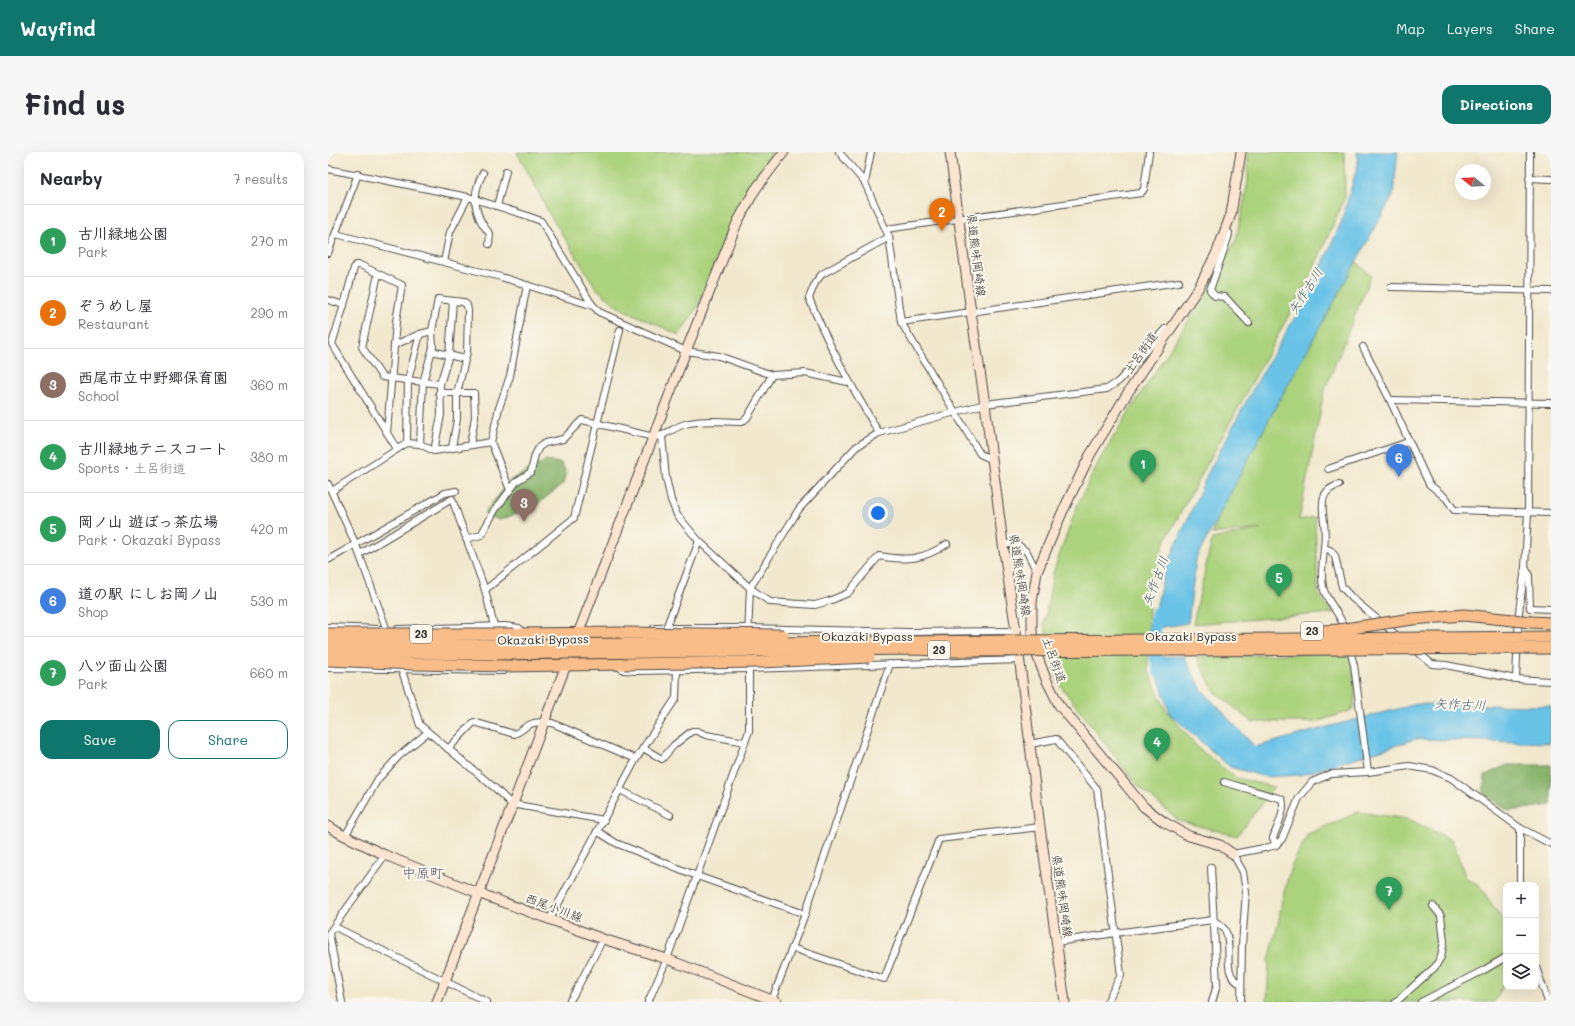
<!DOCTYPE html>
<meta charset="utf-8">
<style>
:root{--surface:#fff;--page:#f7f7f7;--text:#2b2b33;--muted:#7c7c81;--line:#e1e1e2;--accent:#0f766e}
body{margin:0;font-family:Mali,"Klee One",sans-serif;background:var(--page);color:var(--text)}
.controls{position:absolute;right:12px;bottom:12px;display:grid;overflow:hidden;border-radius:8px;box-shadow:0 4px 16px #0002}
.controls button{width:36px;height:36px;display:grid;place-items:center;padding:0;border:0;border-bottom:1px solid var(--line);background:var(--surface);color:var(--text);font:20px sans-serif}
.compass{position:absolute;left:1127px;top:12px;width:36px;height:36px;border-radius:50%;background:var(--surface);box-shadow:0 4px 16px #0002;rotate:288deg}
.you{position:absolute;left:550px;top:361px;width:14px;height:14px;margin:-10px;border:3px solid #fff;border-radius:50%;background:#1a73e8;box-shadow:0 0 0 6px #1a73e833}
.badge{display:grid;place-items:center;width:26px;height:26px;border-radius:50%;background:var(--accent);color:#fff;font-size:13px;font-weight:700}
.pin{position:absolute;translate:-50% -33px;filter:drop-shadow(0 1px 2px #0008)}
.pin::after{content:'';position:absolute;top:21px;width:14px;height:12px;background:inherit;clip-path:polygon(0 0,100% 0,50% 100%)}
.list{margin:0;padding:0;list-style:none}
h2{display:flex;justify-content:space-between;align-items:center;height:52px;margin:0;padding:0 16px;font-size:17px}
h2 small{font-size:13px;font-weight:400;color:var(--muted)}
.list li{display:grid;grid-template-columns:26px 1fr auto;gap:12px;align-items:center;box-sizing:border-box;height:72px;padding:0 16px;border-top:1px solid var(--line)}
.list b{display:block;font-size:15px;white-space:nowrap}
.list p{margin:0;font-size:13px;white-space:nowrap;color:var(--muted)}
.list em{font-size:13px;font-style:normal;color:var(--muted)}
.actions{display:flex;gap:8px;padding:12px 16px}
.actions a{flex:1;padding:9px 0;border:1px solid var(--accent);border-radius:12px;text-align:center;font-size:14px;color:var(--accent)}
.actions .main{background:var(--accent);color:#fff}
.icon{flex:none;width:22px;height:22px;fill:none;stroke:currentColor;stroke-width:2;stroke-linecap:round;stroke-linejoin:round}
.map{position:relative;flex:none;width:1223px;height:850px;overflow:hidden;border-radius:12px}
header{display:flex;align-items:center;gap:24px;box-sizing:border-box;height:56px;padding:0 20px;background:var(--accent);color:#fff}
header strong{font-size:19px}
nav{display:flex;gap:22px;margin-inline-start:auto;font-size:14px}
.intro{display:flex;align-items:center;justify-content:space-between;box-sizing:border-box;height:96px;padding:0 24px}
h1{margin:0;font-size:28px}
.button{padding:10px 18px;border-radius:12px;background:var(--accent);color:#fff;font-size:14px;font-weight:700}
main{display:flex;gap:24px;padding:0 24px}
aside{flex:1;background:var(--surface);border-radius:12px;box-shadow:0 4px 16px #0002}
.map>svg:first-child{display:block}
</style>
<header>
<strong>Wayfind</strong>
<nav><a>Map</a><a>Layers</a><a>Share</a></nav>
</header>
<div class="intro"><h1>Find us</h1><a class="button">Directions</a></div>
<main>
<aside>
<h2>Nearby<small>7 results</small></h2>
<ul class="list">
<li><span class="badge" style="background:#2e9e5b">1</span><div><b>古川緑地公園</b><p>Park</p></div><em>270 m</em></li>
<li><span class="badge" style="background:#e8710a">2</span><div><b>ぞうめし屋</b><p>Restaurant</p></div><em>290 m</em></li>
<li><span class="badge" style="background:#8d6e63">3</span><div><b>西尾市立中野郷保育園</b><p>School</p></div><em>360 m</em></li>
<li><span class="badge" style="background:#2e9e5b">4</span><div><b>古川緑地テニスコート</b><p>Sports · 土呂街道</p></div><em>380 m</em></li>
<li><span class="badge" style="background:#2e9e5b">5</span><div><b>岡ノ山 遊ぼっ茶広場</b><p>Park · Okazaki Bypass</p></div><em>420 m</em></li>
<li><span class="badge" style="background:#3f7fe0">6</span><div><b>道の駅 にしお岡ノ山</b><p>Shop</p></div><em>530 m</em></li>
<li><span class="badge" style="background:#2e9e5b">7</span><div><b>八ツ面山公園</b><p>Park</p></div><em>660 m</em></li>
</ul>
<div class="actions"><a class="main">Save</a><a>Share</a></div>
</aside>
<div class="map">
<svg width="1223" height="850" viewBox="0 0 1223 850">
<rect width="100%" height="100%" fill="#fbf7ec"/>
<filter id="ink" filterUnits="userSpaceOnUse"><feTurbulence type="fractalNoise" baseFrequency=".025" numOctaves="2"/><feDisplacementMap in="SourceGraphic" scale="8" xChannelSelector="R" yChannelSelector="G"/><feConvolveMatrix kernelMatrix="1 2 1 2 8 2 1 2 1" color-interpolation-filters="sRGB"/></filter>
<filter id="wash" filterUnits="userSpaceOnUse"><feTurbulence type="fractalNoise" baseFrequency=".012" numOctaves="4" result="noise"/><feDisplacementMap in="SourceGraphic" scale="16" xChannelSelector="R" yChannelSelector="G"/><feGaussianBlur stdDeviation="0.9" result="paint"/><feColorMatrix in="noise" values="0 0 0 0 0 0 0 0 0 0 0 0 0 0 0 0 0 1.4 0 .05"/><feComposite in="paint" operator="in"/></filter>
<g filter="url(#wash)">
<rect width="100%" height="100%" fill="#f1e8cd"/>
<!-- green -->
<g fill="#abd27c" stroke="#6b7e54">
<polygon points="189,0 444,0 400,77 369,156 351,183 290,155 268,136 222,63"/>
<polygon points="920,0 1016,0 1017,45 983,123 837,389 821,440 820,518 838,558 870,596 908,626 946,635 909,684 851,669 809,633 731,532 716,473 725,421 749,354 772,307 799,263 877,143 908,88 920,30"/>
<polygon points="1027,109 1043,123 996,240 971,368 987,365 990,442 1006,461 865,472 884,387 933,377 884,382 931,266"/>
<path d="M1020,500C1026,519 1029,538 1025,558L988,570H924L886,539L869,505Z"/>
<polygon points="1030,660 1080,667 1124,688 1138,726 1151,733 1178,773 1178,829 1166,850 939,850 941,808 950,773 954,748 963,715 980,682"/>
</g>
<!-- forest -->
<g fill="#88b46c" stroke="#5a704c">
<polygon points="217,309 233,311 238,320 235,332 206,355 172,368 160,364 156,361 183,328"/>
<polygon points="1179,613 1223,613 1223,653 1181,659 1155,642 1157,623"/>
</g>
<!-- water -->
<g fill="#69c3e7" stroke="#4a7789">
<polygon points="1029,0 1070,0 1065,43 945,260 868,407 860,471 823,477 837,418 880,321 921,244 984,136 1013,71 1030,12"/>
<polygon points="856,504 874,538 927,595 1003,574 1089,552 1223,554 1223,591 1088,587 973,623 938,625 902,615 842,562 824,505"/>
</g>
<g fill="none" stroke-linecap="round" stroke-linejoin="round">
<!-- river -->
<polyline stroke="#69c3e7" stroke-width="12" points="829,460 825,492 831,520"/>
</g>
</g>
<g filter="url(#ink)">
<g fill="none" stroke-linecap="round" stroke-linejoin="round">
<!-- street casing -->
<g stroke="#494743" stroke-width="8">
<g id="street">
<polyline points="511,0 537,31 561,85 573,170 652,302 663,307"/>
<polyline points="0,17 140,45 197,63 213,69 263,151 271,160 358,199 391,204 444,223 477,221 520,230"/>
<path d="M155,21C143,43 145,63 162,82L161,92"/>
<polyline points="1201,26 1223,27"/>
<polyline points="537,31 543,0"/>
<polyline points="169,54 178,19"/>
<polyline points="558,77 813,41 816,37 821,0"/>
<polyline points="897,78 901,81 900,86 882,138 887,144 897,145 921,171"/>
<polyline points="8,82 173,125 259,152 263,151"/>
<polyline points="0,101 30,22"/>
<polyline points="116,110 122,80 140,45"/>
<polyline points="50,122 34,195 54,225 112,232 113,263 106,299"/>
<polyline points="1063,135 1223,139"/>
<polyline points="0,148 16,153"/>
<polyline points="573,170 851,130"/>
<polyline points="92,182 104,179 110,147 135,150 139,153 140,159 139,200 129,241 129,267 124,296"/>
<polyline points="66,193 92,182 80,228 79,291"/>
<polyline points="1035,195 1062,248 1101,332 1119,347 1126,358 1223,361"/>
<polyline points="104,199 137,207"/>
<polyline points="112,232 121,203 125,149"/>
<polyline points="111,241 146,241 147,265 142,293"/>
<polyline points="1062,248 1223,251"/>
<polyline points="59,281 68,170 74,133 32,113 28,113 26,116 16,153 4,192 69,297"/>
<path d="M551,281C525,237 500,193 481,146L487,131L494,122L561,85"/>
<path d="M334,284L338,326L343,348L349,363L371,389L422,436L442,450L487,453L501,449L520,441L551,404C579,409 594,408 619,392"/>
<polyline points="163,290 171,256 182,224 199,133"/>
<polyline points="92,292 95,230 105,195 104,179"/>
<polyline points="1000,317 1080,290"/>
<polyline points="0,332 28,393 61,484"/>
<path d="M1011,333C991,338 994,354 996,370C997,378 997,388 996,396L1002,398L1007,404L1014,435L1024,446L1072,486"/>
<polyline points="4,339 79,291 92,292 106,299 163,290 182,338"/>
<path d="M138,387L153,383L167,358L189,329L203,320L207,303L211,295L217,291L235,287L254,268L326,285C338,284 346,275 357,272C375,267 396,270 414,270L419,266L444,223"/>
<polyline points="675,392 689,392 699,400 709,420"/>
<path d="M996,396C995,411 991,429 998,443C1004,455 1013,464 1017,478"/>
<polyline points="32,402 124,347 157,438 166,474"/>
<polyline points="0,408 117,341 128,339"/>
<polyline points="1198,416 1201,424 1202,456 1223,457"/>
<polyline points="157,438 246,366 292,178"/>
<polyline points="0,475 52,477"/>
<polyline points="326,476 420,476 580,480 688,479"/>
<polyline points="338,476 371,389"/>
<polyline points="70,477 177,474 191,476 196,481"/>
<polyline points="420,485 422,436 471,357 528,295 551,281 657,252 779,237 791,229 837,177 845,176"/>
<polyline points="1021,495 1026,513 1040,620"/>
<polyline points="1086,497 1104,512 1118,513 1188,527 1223,529"/>
<polyline points="71,510 92,573 168,637 183,652 276,668"/>
<polyline points="288,513 296,518 308,519 421,517 691,508"/>
<polyline points="0,516 176,519"/>
<polyline points="1188,527 1191,460 1197,415 1200,361 1202,0"/>
<polyline points="702,592 728,587 769,637 793,823 779,850"/>
<polyline points="315,596 334,607 346,593 364,579 369,579 378,583 417,590"/>
<path d="M120,597L146,570L186,582C192,580 195,576 201,573C207,569 217,570 224,571L308,607"/>
<path d="M896,630L954,647C958,659 949,674 945,686L948,693"/>
<polyline points="292,638 342,663"/>
<polyline points="269,679 288,691 369,724 477,762"/>
<polyline points="17,684 50,627 71,604 100,580"/>
<polyline points="883,715 889,833 884,850"/>
<polyline points="1192,733 1192,676"/>
<polyline points="222,767 308,607 348,546 349,518"/>
<polyline points="7,775 159,850"/>
<path d="M729,790L787,781L885,768C889,771 894,774 897,778C906,794 892,823 913,832"/>
<polyline points="464,796 556,827 611,687 712,675"/>
<polyline points="1208,815 1220,850"/>
<polyline points="444,848 477,762 562,512"/>
<polyline points="14,850 1,781 57,703"/>
<polyline points="241,850 246,842 275,787"/>
<polyline points="320,850 339,807 421,579 421,508"/>
<polyline points="913,850 914,793 918,740 915,720 905,702 941,695 948,693 954,687 971,646 984,630 1003,622 1040,620 1081,614 1104,618 1123,626 1192,676 1223,692"/>
<polyline points="1068,850 1107,815 1113,805 1116,789 1113,764 1105,754"/>
<polyline points="1093,850 1156,818 1178,805"/>
</g>
</g>
<!-- secondary casing -->
<g stroke="#494743" stroke-width="11">
<g id="secondary">
<polyline points="622,0 643,160 657,252 675,392 688,479 712,675 737,850"/>
<polyline points="248,487 358,199 409,71 427,38 456,0"/>
<polyline points="0,674 13,682 57,703 150,741 275,787 339,807 449,850"/>
<polyline points="905,702 892,693 861,684 836,670 816,655 731,553 718,527 707,498 704,480 704,450 709,420 733,363 762,303 799,242 871,135 889,100 903,62 913,0"/>
<polyline points="109,850 240,508"/>
</g>
</g>
<!-- highway casing -->
<g stroke="#494743" stroke-width="13">
<g id="highway">
<polyline points="1084,467 1136,463 1185,468"/>
<polyline points="1203,470 1223,471"/>
<polyline points="186,482 295,481"/>
<polyline points="179,514 296,512"/>
</g>
</g>
<!-- street -->
<use href="#street" stroke="#fff" stroke-width="6"/>
<!-- secondary -->
<use href="#secondary" stroke="#fce5d0" stroke-width="9"/>
<!-- highway -->
<use href="#highway" stroke="#f8bd89" stroke-width="11"/>
<!-- highway-bridge casing -->
<g stroke="#494743" stroke-width="13" stroke-linecap="butt">
<g id="highway-bridge">
<polyline points="1185,468 1203,470"/>
<polyline points="980,480 1010,478 1084,467"/>
<polyline points="295,481 455,483"/>
<polyline points="0,482 186,482"/>
<polyline points="0,491 163,493 1223,485"/>
<polyline points="0,500 162,502 587,497 627,499 1223,496"/>
<polyline points="0,508 86,512 179,514"/>
<polyline points="296,512 434,510 541,505"/>
</g>
</g>
<!-- highway-bridge -->
<use href="#highway-bridge" stroke="#f8bd89" stroke-width="11"/>
</g>
</g>
<g text-anchor="middle" stroke-width="4" stroke-linejoin="round" paint-order="stroke">
<!-- shield labels -->
<g fill="#fbf7ec" stroke="#696865" stroke-width="1">
<rect x="973" y="470" width="22" height="18" rx="3"/>
<rect x="82" y="473" width="22" height="18" rx="3"/>
<rect x="600" y="489" width="22" height="18" rx="3"/>
</g>
<g font-size="11" font-weight="bold" fill="#2b2b2b">
<text x="984" y="483">23</text>
<text x="93" y="486">23</text>
<text x="611" y="502">23</text>
</g>
<!-- street labels -->
<g font-size="12" fill="#2b2b2b" stroke="#fbf7ec">
<text transform="translate(648 103) rotate(83)" y="4">県道熊味岡崎線</text>
<text transform="translate(813 201) rotate(-55)" y="4">土呂街道</text>
<text transform="translate(692 423) rotate(81)" y="4">県道熊味岡崎線</text>
<text x="539" y="489">Okazaki Bypass</text>
<text x="863" y="489">Okazaki Bypass</text>
<text transform="translate(215 488) rotate(-1)" y="4">Okazaki Bypass</text>
<text transform="translate(726 508) rotate(70)" y="4">土呂街道</text>
<text transform="translate(734 744) rotate(82)" y="4">県道熊味岡崎線</text>
<text transform="translate(226 756) rotate(20)" y="4">西尾小川線</text>
</g>
<!-- water labels -->
<g font-size="13" font-style="italic" fill="#3e5963" stroke="#fbf7ec">
<text transform="translate(977 139) rotate(-57)" y="5">矢作古川</text>
<text transform="translate(827 429) rotate(-70)" y="5">矢作古川</text>
<text transform="translate(1132 552) rotate(2)" y="5">矢作古川</text>
</g>
<!-- quarter labels -->
<g font-size="14" fill="#58526b" stroke="#fbf7ec">
<text x="95" y="726">中原町</text>
</g>
</g>
</svg>
<div class="controls">
<button>+</button>
<button>−</button>
<button><svg class="icon" aria-label="layers" viewBox="0 0 24 24"><path d="M12 4l9 5-9 5-9-5zM3 14l9 5 9-5"/></svg></button>
</div>
<svg class="compass" viewBox="-18 -18 36 36"><path d="M0-13l5 13h-10z" fill="#e53935"/><path d="M0 13l5-13h-10z" fill="#7c7c81"/></svg>
<div class="you"></div>
<div class="pin badge" style="left:815px;top:331px;background:#2e9e5b">1</div>
<div class="pin badge" style="left:614px;top:79px;background:#e8710a">2</div>
<div class="pin badge" style="left:196px;top:370px;background:#8d6e63">3</div>
<div class="pin badge" style="left:829px;top:609px;background:#2e9e5b">4</div>
<div class="pin badge" style="left:951px;top:445px;background:#2e9e5b">5</div>
<div class="pin badge" style="left:1071px;top:325px;background:#3f7fe0">6</div>
<div class="pin badge" style="left:1061px;top:758px;background:#2e9e5b">7</div>
</div>
</main>
